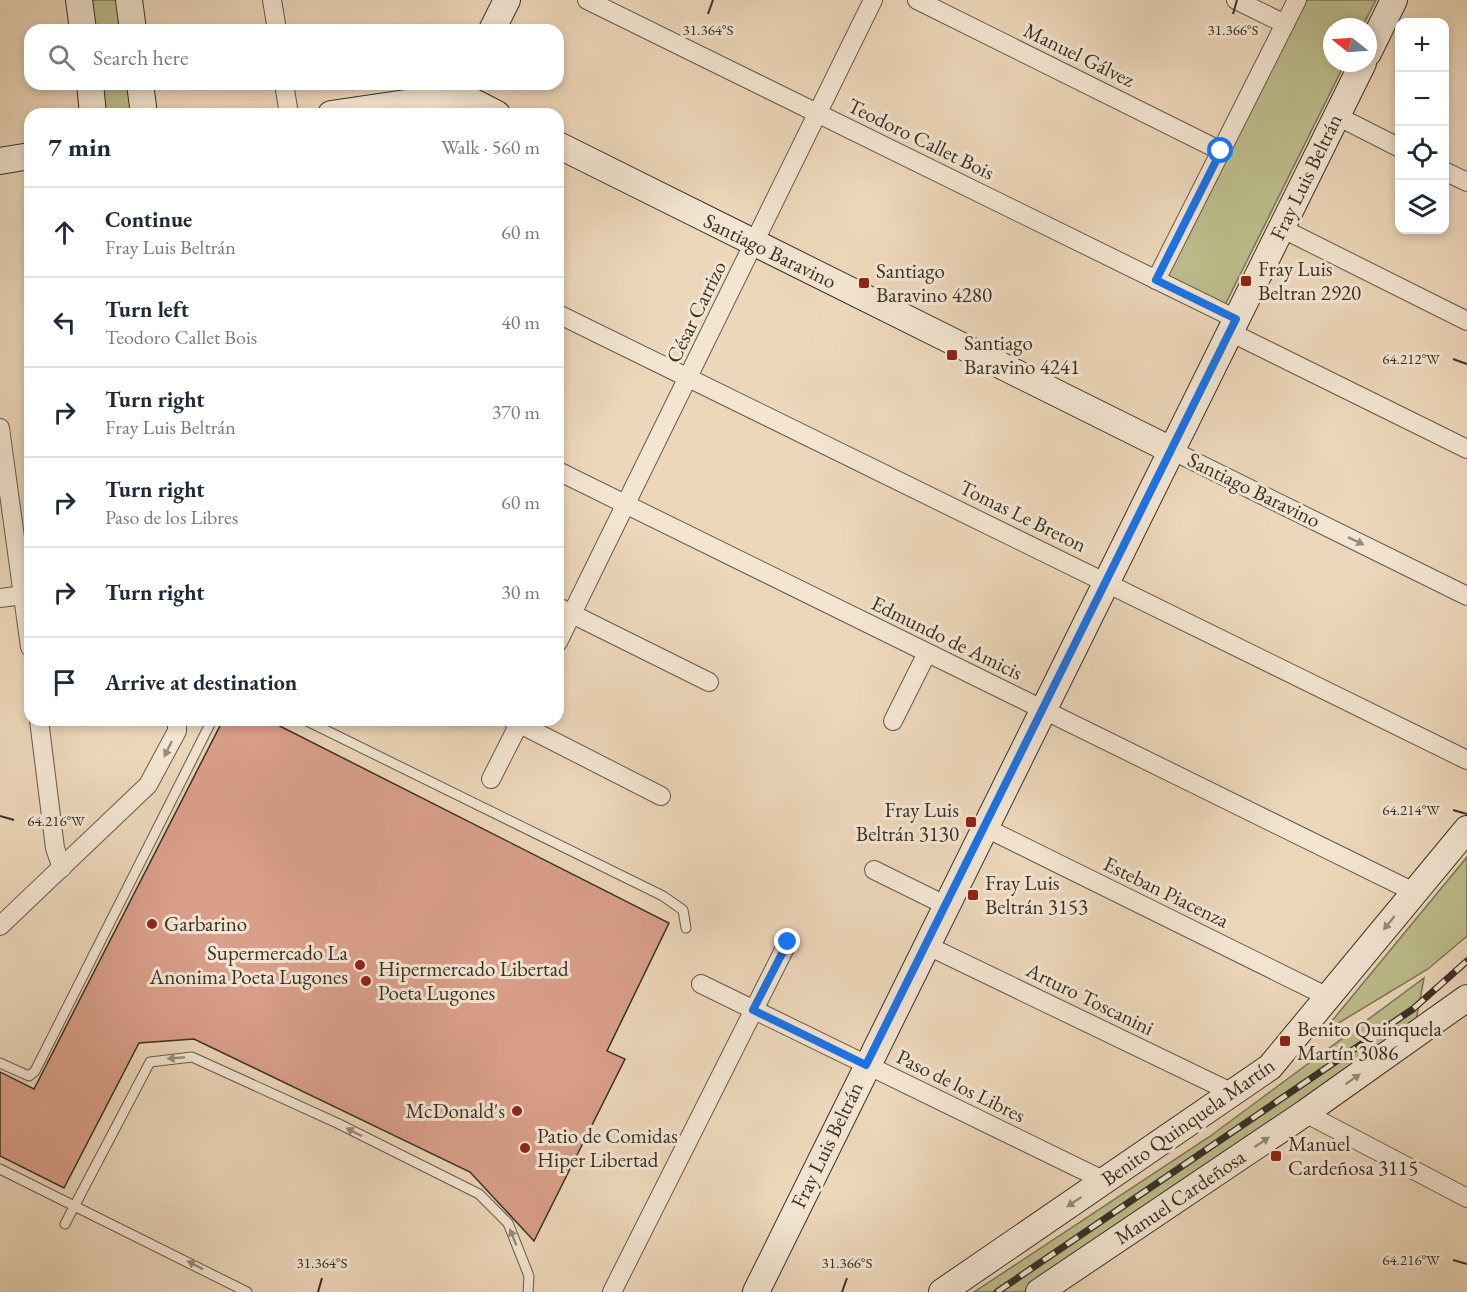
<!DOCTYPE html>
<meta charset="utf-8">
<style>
:root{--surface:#fff;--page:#f2f2f3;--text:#1f2937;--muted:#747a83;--line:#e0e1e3}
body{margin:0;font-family:"EB Garamond",serif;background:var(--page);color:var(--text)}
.controls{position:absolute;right:18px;top:18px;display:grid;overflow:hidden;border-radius:12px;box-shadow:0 3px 9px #0003}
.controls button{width:54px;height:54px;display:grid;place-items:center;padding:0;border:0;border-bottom:2px solid var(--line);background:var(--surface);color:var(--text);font:30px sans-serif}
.compass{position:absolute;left:1323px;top:18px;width:54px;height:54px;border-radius:50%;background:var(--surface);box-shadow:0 3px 9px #0003;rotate:287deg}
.stop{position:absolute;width:18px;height:18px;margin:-14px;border:4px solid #1a73e8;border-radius:50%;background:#fff}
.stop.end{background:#1a73e8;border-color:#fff;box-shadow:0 2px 6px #0008}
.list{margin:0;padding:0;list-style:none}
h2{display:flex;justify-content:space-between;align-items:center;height:78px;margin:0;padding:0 24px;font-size:26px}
h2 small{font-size:20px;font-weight:400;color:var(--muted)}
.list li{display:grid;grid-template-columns:39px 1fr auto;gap:18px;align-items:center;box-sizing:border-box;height:90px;padding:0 24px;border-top:2px solid var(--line)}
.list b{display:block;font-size:22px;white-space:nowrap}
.list p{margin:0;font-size:20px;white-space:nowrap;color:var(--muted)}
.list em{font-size:20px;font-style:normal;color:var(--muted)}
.icon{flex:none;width:33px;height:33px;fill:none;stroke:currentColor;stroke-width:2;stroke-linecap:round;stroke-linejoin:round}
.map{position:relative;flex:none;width:1467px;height:1292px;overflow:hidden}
.search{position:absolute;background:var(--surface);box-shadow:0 3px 9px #0003;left:24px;top:24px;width:540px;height:66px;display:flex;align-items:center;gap:15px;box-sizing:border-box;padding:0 21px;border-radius:18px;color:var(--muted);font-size:22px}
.panel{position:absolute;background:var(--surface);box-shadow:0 3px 9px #0003;left:24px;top:108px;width:540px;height:618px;border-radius:18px}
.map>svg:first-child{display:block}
</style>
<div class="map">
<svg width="1467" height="1292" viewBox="0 0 1467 1292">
<rect width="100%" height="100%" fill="#edd7ba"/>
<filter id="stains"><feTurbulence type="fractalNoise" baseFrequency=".00333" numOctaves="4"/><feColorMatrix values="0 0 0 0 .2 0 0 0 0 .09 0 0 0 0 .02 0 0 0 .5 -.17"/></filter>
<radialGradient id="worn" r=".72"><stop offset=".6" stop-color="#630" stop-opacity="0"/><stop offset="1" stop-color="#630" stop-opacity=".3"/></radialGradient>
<!-- green -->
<g fill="#bdbd8c" stroke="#7b775a" stroke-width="1.5">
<polygon points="90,0 121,0 125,30 94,30"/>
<polygon points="1304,0 1376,0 1362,27 1332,27 1332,63 1345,63 1225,305 1166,278"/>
<polygon points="101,84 132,84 136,114 105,114"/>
<polygon points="1467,857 1467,936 1428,969 1322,1033"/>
<polygon points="1424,978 1415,1026 1024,1292 974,1292 1209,1137"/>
</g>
<!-- building -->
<polygon fill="#da9f8a" stroke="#393127" stroke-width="1.5" points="223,720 268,720 669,923 607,1051 625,1059 534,1241 470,1172 194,1039 139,1043 64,1188 0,1156 0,1072 34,1089"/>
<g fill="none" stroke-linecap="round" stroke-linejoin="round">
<!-- service casing -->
<g stroke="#665a4c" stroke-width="11">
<g id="service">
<polyline points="305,720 663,896 683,910 686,928"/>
<polyline points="0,1063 29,1076 35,1071 212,720"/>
<polyline points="0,1169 247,1292"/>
<polyline points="65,1224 150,1062 192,1057 337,1123 479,1194 508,1223 529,1276 528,1292"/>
</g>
</g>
<!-- minor casing -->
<g stroke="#665a4c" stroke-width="20">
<g id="minor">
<polyline points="272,0 277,30"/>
<polyline points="587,0 1236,319"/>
<polyline points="917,0 1221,151"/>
<polyline points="1236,0 1285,24"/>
<polyline points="284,84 289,114"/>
<polyline points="1337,116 1400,148"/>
<polyline points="1444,171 1467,182"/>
<polyline points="1281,228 1467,321"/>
<polyline points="1156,280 1297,0"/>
<polyline points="558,314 1467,760"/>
<polyline points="1230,332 1467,449"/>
<polyline points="0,428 30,647"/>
<polyline points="1171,450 1467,596"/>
<polyline points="558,471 1414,892"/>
<polyline points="0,598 30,594"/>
<polyline points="558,607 709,682"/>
<polyline points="558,642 873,0"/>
<polyline points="39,720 55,848 62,868"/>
<polyline points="512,720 661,796"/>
<polyline points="893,721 927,653"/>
<polyline points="491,779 521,720"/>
<polyline points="984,827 1328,997"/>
<polyline points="874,870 945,905"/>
<polyline points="0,926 148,785 177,731 177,720"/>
<polyline points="926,945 1235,1094"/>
<polyline points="701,984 1105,1181"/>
<polyline points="1305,1113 1467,1198"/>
<polyline points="612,1292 788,942"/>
</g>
</g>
<!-- secondary casing -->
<g stroke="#393127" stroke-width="28">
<g id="secondary">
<polyline points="79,0 83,30"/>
<polyline points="129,0 133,30"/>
<polyline points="492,30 507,0"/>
<polyline points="1368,53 1394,0"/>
<polyline points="90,84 93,114"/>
<polyline points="140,84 144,114"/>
<polyline points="331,114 460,95 497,114"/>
<polyline points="558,145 1171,450"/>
<polyline points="0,161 30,156"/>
<polyline points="756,1292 1363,63"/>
<polyline points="942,1292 1270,1067 1467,829"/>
<polyline points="1039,1292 1305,1113 1467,998"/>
</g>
</g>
<!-- service -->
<use href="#service" stroke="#f3e5d2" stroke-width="9"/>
<!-- minor -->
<use href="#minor" stroke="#f3e5d2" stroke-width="18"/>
<!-- secondary -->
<use href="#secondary" stroke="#f3e5d2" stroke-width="26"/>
<!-- rail casing -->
<g stroke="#393127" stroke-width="7">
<polyline id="rail" points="997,1292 1413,1009 1467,961"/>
</g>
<!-- rail -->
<use href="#rail" stroke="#f3e5d2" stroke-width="4.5" stroke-dasharray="14" stroke-linecap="butt"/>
</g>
<!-- one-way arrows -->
<defs><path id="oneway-solid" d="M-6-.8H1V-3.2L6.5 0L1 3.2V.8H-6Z" transform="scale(1.5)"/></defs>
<g fill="#968b7c">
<use href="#oneway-solid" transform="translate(1356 541) rotate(26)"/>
<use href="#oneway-solid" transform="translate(168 749) rotate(116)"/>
<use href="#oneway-solid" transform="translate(1389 923) rotate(129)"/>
<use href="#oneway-solid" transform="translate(176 1058) rotate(175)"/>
<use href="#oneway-solid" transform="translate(1353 1079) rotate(-35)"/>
<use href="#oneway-solid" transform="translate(354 1132) rotate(-153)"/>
<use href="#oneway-solid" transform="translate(1262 1142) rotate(-34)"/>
<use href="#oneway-solid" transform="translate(1074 1202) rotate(146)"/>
<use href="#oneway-solid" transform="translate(513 1237) rotate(-112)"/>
<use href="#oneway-solid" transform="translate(195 1265) rotate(-153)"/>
</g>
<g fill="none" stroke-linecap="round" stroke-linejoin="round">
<!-- route -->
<polyline stroke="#1a73e8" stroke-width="8" points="788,942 753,1010 866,1065 1236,319 1156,280 1221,151"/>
</g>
<!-- ticks -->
<path fill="none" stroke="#393127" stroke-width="2" d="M708,14L713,0M1233,14L1237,0M1453,359L1467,364M1453,810L1467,814M0,816L14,820M1453,1260L1467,1264M318,1292L322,1278M842,1292L847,1278"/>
<!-- markers -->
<g fill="#8f2418" stroke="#f3e5d2" stroke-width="2">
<rect x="1240" y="275" width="12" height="12" rx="3"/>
<rect x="858" y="277" width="12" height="12" rx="3"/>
<rect x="946" y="349" width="12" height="12" rx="3"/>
<rect x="965" y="816" width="12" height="12" rx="3"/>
<rect x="967" y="889" width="12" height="12" rx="3"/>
<circle cx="152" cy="924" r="6"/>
<circle cx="360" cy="965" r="6"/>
<circle cx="366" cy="981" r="6"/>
<rect x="1279" y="1035" width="12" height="12" rx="3"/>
<circle cx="517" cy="1111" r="6"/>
<circle cx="525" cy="1148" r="6"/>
<rect x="1270" y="1150" width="12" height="12" rx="3"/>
</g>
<g text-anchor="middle" stroke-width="6" stroke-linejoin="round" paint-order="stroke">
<!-- street labels -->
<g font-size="21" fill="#393127" stroke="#f3e5d2">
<text transform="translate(1079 55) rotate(26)" y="7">Manuel Gálvez</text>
<text transform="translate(921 139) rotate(26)" y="7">Teodoro Callet Bois</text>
<text transform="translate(1306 177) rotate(-64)" y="7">Fray Luis Beltrán</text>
<text transform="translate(770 251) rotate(26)" y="7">Santiago Baravino</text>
<text transform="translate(696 312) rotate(-64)" y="7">César Carrizo</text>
<text transform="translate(1254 490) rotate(26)" y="7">Santiago Baravino</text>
<text transform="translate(1023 516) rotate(26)" y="7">Tomas Le Breton</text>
<text transform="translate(947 638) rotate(26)" y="7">Edmundo de Amicis</text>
<text transform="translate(1166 892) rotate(26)" y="7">Esteban Piacenza</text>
<text transform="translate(1090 999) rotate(26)" y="7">Arturo Toscanini</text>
<text transform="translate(961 1086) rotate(26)" y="7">Paso de los Libres</text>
<text transform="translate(1188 1122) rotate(-35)" y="7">Benito Quinquela Martín</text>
<text transform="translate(827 1145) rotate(-64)" y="7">Fray Luis Beltrán</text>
<text transform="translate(1180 1197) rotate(-34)" y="7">Manuel Cardeñosa</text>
</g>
<!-- poi labels -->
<g font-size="21" fill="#393127" stroke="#f3e5d2" text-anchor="start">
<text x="1258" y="276">Fray Luis<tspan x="1258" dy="24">Beltran 2920</tspan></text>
<text x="876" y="278">Santiago<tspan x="876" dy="24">Baravino 4280</tspan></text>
<text x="964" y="350">Santiago<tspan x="964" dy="24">Baravino 4241</tspan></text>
<text x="959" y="817" text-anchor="end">Fray Luis<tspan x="959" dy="24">Beltrán 3130</tspan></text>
<text x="985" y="890">Fray Luis<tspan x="985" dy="24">Beltrán 3153</tspan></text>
<text x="164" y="931">Garbarino</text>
<text x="348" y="960" text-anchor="end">Supermercado La<tspan x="348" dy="24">Anonima Poeta Lugones</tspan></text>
<text x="378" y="976">Hipermercado Libertad<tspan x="378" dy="24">Poeta Lugones</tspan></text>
<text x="1297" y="1036">Benito Quinquela<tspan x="1297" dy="24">Martín 3086</tspan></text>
<text x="505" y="1118" text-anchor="end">McDonald's</text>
<text x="537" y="1143">Patio de Comidas<tspan x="537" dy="24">Hiper Libertad</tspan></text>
<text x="1288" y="1151">Manuel<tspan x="1288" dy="24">Cardeñosa 3115</tspan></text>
</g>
</g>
<g font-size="15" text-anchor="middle" fill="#393127" stroke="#f3e5d2" stroke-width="6" stroke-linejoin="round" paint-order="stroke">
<text x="708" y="35">31.364°S</text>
<text x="1233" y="35">31.366°S</text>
<text x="1411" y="364">64.212°W</text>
<text x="1411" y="815">64.214°W</text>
<text x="56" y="826">64.216°W</text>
<text x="1411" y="1265">64.216°W</text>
<text x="322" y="1268">31.364°S</text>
<text x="847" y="1268">31.366°S</text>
</g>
<rect width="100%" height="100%" filter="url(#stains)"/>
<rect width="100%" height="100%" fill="url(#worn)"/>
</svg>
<div class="controls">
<button>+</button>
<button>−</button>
<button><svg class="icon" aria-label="locate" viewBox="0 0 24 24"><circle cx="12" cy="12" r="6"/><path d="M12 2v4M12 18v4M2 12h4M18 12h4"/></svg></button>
<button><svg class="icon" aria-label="layers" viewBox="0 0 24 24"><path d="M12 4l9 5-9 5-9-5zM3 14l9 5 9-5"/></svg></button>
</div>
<svg class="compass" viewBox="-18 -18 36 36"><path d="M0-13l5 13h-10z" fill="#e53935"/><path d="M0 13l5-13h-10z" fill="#747a83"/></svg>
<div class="stop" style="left:1221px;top:151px"></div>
<div class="stop end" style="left:788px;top:942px"></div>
<div class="search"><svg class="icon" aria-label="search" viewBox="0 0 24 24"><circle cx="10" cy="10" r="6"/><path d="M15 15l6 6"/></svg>Search here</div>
<section class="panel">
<h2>7 min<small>Walk · 560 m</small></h2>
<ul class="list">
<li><svg class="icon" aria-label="ahead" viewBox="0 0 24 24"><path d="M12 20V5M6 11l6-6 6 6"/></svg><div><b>Continue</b><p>Fray Luis Beltrán</p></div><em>60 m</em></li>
<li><svg class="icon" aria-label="left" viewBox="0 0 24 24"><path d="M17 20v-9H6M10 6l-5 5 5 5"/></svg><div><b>Turn left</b><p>Teodoro Callet Bois</p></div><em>40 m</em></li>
<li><svg class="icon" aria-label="right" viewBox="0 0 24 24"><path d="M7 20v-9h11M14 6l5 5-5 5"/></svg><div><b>Turn right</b><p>Fray Luis Beltrán</p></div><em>370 m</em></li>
<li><svg class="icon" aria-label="right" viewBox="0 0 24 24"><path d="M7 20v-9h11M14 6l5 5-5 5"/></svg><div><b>Turn right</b><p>Paso de los Libres</p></div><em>60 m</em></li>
<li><svg class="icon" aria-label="right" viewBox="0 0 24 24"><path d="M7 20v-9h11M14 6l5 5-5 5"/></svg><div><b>Turn right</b></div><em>30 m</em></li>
<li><svg class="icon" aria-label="arrive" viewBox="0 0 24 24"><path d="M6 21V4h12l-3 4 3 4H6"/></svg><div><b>Arrive at destination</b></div></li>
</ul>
</section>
</div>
